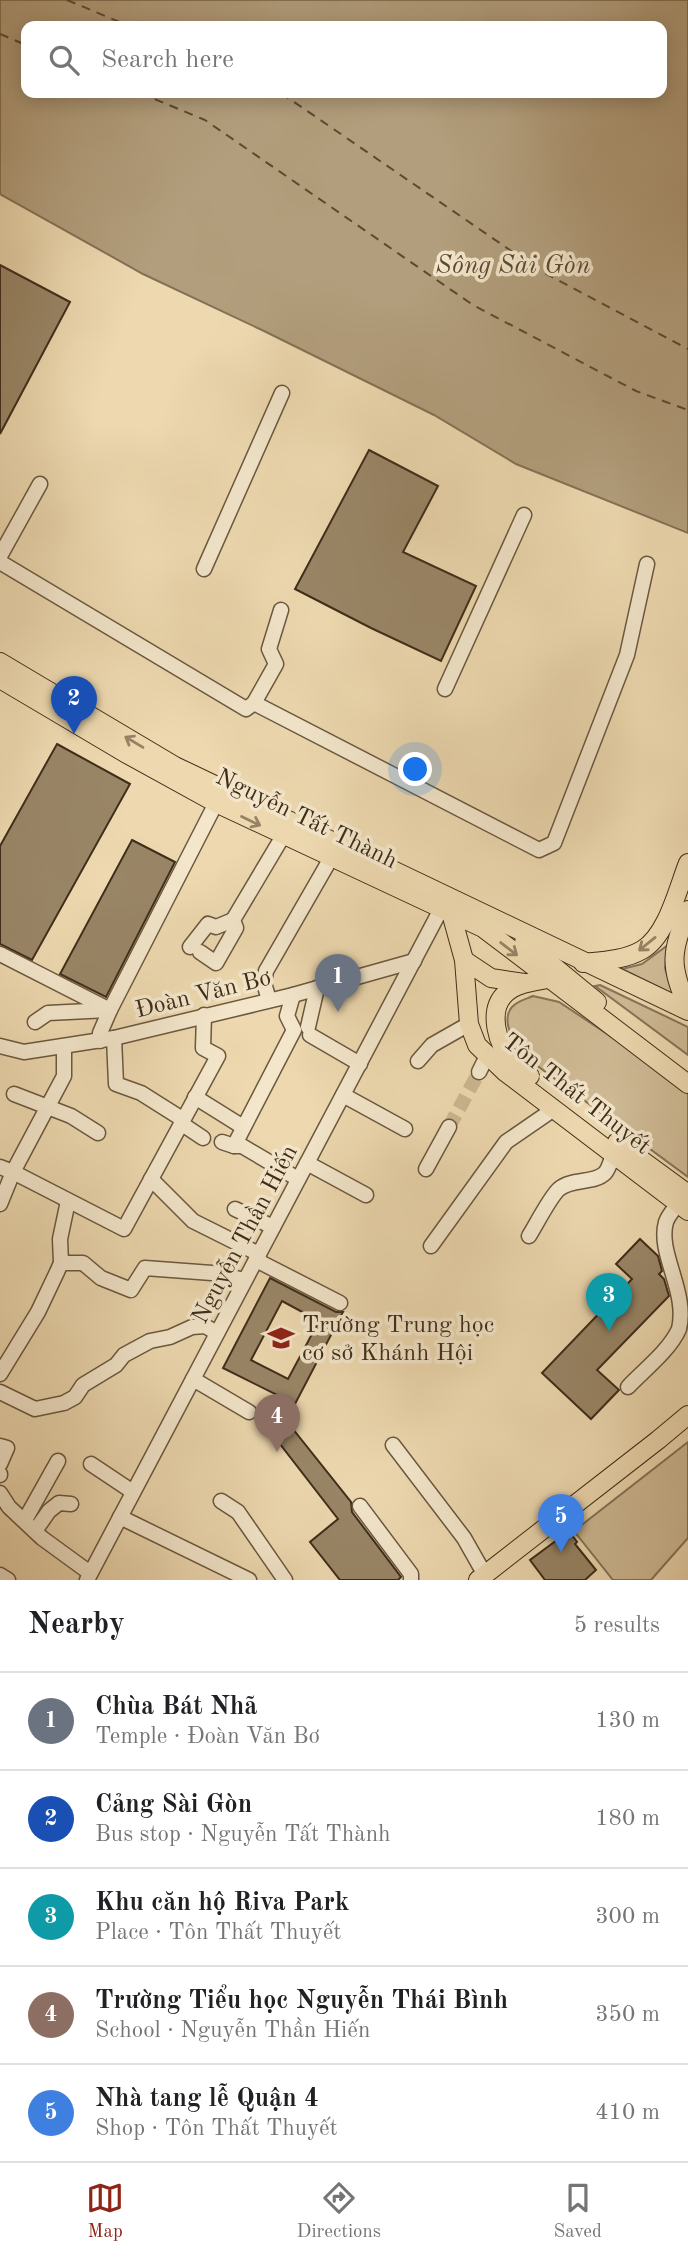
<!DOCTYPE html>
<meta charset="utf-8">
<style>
:root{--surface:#fff;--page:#f2f2f2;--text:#202124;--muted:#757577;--line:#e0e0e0;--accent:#8f2418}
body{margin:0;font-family:"Old Standard TT",serif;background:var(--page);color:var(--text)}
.you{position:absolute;left:416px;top:770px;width:24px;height:24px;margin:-18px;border:5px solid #fff;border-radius:50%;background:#1a73e8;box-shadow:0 0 0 10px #1a73e833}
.badge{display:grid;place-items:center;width:46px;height:46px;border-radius:50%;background:var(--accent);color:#fff;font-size:23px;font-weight:700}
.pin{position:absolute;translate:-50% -58px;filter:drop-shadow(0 2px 4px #0008)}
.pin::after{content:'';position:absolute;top:37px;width:24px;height:21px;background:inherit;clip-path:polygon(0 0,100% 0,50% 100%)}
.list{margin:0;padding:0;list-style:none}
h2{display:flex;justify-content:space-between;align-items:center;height:91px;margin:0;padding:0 28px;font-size:30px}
h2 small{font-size:23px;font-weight:400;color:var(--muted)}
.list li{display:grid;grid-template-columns:46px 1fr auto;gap:21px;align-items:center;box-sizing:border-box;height:98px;padding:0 28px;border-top:2px solid var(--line)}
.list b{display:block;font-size:26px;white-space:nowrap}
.list p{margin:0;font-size:23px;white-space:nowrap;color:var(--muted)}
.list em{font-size:23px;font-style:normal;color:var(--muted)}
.icon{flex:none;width:38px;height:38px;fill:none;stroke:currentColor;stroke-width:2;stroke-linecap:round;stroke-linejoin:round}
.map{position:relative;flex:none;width:688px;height:1580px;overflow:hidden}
.search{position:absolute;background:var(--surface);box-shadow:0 4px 18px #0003;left:21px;right:21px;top:21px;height:77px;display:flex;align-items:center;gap:18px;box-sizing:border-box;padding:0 24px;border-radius:14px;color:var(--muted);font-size:26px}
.sheet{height:581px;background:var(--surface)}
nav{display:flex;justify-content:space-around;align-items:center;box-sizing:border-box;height:98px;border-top:2px solid var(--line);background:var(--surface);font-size:19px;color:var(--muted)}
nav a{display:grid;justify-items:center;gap:4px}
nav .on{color:var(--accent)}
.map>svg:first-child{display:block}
</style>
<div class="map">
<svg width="688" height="1580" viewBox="0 0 688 1580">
<rect width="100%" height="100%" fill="#edd8af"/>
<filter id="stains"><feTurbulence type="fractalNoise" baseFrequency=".00286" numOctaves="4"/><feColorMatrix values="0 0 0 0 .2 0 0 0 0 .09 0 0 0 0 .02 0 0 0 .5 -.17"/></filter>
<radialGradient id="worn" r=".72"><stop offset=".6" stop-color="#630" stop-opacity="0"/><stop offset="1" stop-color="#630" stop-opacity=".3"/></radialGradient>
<!-- green -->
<g fill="#cfbb96" stroke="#877458" stroke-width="2">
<polygon points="668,945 665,968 673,994 622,969 642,964"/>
<polygon points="600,985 688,1027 688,1055 595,986"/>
<path d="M533,996L559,1002L642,1057L688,1091V1177L524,1056C515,1044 500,1021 512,1007C517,1001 526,999 533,996Z"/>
<polygon points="688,1442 688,1538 651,1580 613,1580 574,1531"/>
</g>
<!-- water -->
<path fill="#b29e7c" stroke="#847155" stroke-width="2" fill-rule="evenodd" d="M0,0H688V533L516,464L434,415L264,331L143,274L0,194ZM662,26V93H26V26Z"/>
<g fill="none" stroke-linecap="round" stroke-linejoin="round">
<!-- ferry -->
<g stroke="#5c4932" stroke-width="2" stroke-dasharray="9 7" stroke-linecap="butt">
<polyline points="67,0 129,26"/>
<polyline points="0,34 26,45"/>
<polyline points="140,93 205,120 473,305 636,391 688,410"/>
<polyline points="281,93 539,270 688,349"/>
</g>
</g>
<!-- building -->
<g fill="#998667" stroke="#3f2d1a" stroke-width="2" fill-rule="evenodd">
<polygon points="0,265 70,302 0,434"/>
<polygon points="369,450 438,486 403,552 476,586 441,661 371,628 295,589"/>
<polygon points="57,744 130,784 32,960 0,944 0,846"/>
<polygon points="132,840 175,862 106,997 60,974"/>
<polygon points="640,1239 658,1256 662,1271 659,1274 664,1279 669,1296 597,1370 619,1390 591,1419 542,1373 632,1279 616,1264"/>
<path d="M270,1278L336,1312H343L295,1404L223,1368ZM282,1301L319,1321L288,1379L251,1360Z"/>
<polygon points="277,1409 351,1502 352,1512 401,1577 398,1580 340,1580 310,1542 338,1519 263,1422"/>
<polygon points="571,1534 577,1542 575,1544 596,1570 585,1580 545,1580 530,1560 557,1540 560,1543"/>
</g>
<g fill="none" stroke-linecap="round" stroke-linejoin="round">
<!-- minor-tunnel -->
<polyline stroke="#cab691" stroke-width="14" stroke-dasharray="14 7" stroke-linecap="butt" points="449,1127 479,1072"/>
<!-- minor casing -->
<g stroke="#6a583f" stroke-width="17">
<g id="minor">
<polyline points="0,556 40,484"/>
<polyline points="0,562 246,709 254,703 276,664 269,649 281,610"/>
<polyline points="204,569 282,393"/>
<polyline points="445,689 524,515"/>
<polyline points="254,703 539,850 554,843 627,655 647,564"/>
<polyline points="190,947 208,924 216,927 233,920"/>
<polyline points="200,952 216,963 236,928 233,920 283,836"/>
<polyline points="0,954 110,1010"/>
<polyline points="269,1000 264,983 266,971 331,858"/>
<polyline points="35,1022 48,1013 109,1010"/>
<polyline points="308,1027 317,988"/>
<polyline points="310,1035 360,1064"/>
<polyline points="114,1038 116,1084 141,1093 179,1117 182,1124 203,1138"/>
<polyline points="100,1041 100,1033 110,1010 216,803"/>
<polyline points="0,1046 24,1052 114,1038 293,995 414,961"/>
<polyline points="418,1061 432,1045 469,1024"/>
<polyline points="479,1072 487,1056"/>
<polyline points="14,1094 71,1116 98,1133"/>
<polyline points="343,1095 405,1129"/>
<polyline points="195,1097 243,1127"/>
<polyline points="222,1142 234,1146 242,1146 298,1179"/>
<polyline points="234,1146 294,1030 287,1016 293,995"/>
<polyline points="307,1163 366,1195"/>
<polyline points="0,1167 13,1172 124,1229 218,1056 203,1048 204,1015"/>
<polyline points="426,1169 449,1127"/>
<polyline points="151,1179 193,1221 259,1254"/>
<polyline points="0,1204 13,1172 64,1076 64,1048"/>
<polyline points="235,1209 273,1227"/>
<path d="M529,1236C536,1225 550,1197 559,1189C572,1178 594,1184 605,1173C611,1166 611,1155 617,1148"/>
<polyline points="431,1246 506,1142 554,1109"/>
<polyline points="256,1260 340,1303"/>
<polyline points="61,1263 83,1263 101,1278 131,1290 145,1268 212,1273 245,1280"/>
<polyline points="0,1374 38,1312 57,1272 61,1263 60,1239 68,1201"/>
<polyline points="193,1379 249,1412"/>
<path d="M628,1387C645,1369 669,1351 679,1329C688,1291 657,1253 666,1222C668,1216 674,1209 678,1204"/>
<polyline points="0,1392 35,1409 64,1403 75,1397 83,1385 116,1365 124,1355 150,1341 170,1337 192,1327 205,1326 217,1333"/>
<polyline points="393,1445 464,1538 485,1575"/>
<polyline points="0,1446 7,1448 0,1464"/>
<polyline points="91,1464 133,1492"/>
<polyline points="0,1474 0,1475"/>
<polyline points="0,1493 9,1507 42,1538 90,1573"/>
<polyline points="221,1501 238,1512 285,1580"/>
<polyline points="360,1506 411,1574 411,1580"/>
<polyline points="120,1517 249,1580"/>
<polyline points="25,1520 58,1461"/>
<polyline points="35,1531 49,1511 59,1503 71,1504"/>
<polyline points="0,1575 8,1580"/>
<polyline points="87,1580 441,909"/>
</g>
</g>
<!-- major casing -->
<g stroke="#3f2d1a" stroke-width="20">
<g id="major">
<polyline points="0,662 175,766 688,1011"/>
<polyline points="0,679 125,753 216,803 483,928 688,1084"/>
<path d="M688,910C671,954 669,964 688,1008"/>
<polyline points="451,913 464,960 469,1024 477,1045 505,1072 688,1211"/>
<polyline points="524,942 597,1002"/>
<polyline points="464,960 491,978 524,983"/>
<path d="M583,963C602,961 625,960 642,950C667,936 678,888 688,863"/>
<path d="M530,1076C525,1072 517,1068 513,1062C497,1045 487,1010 506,993C517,983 534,982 547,979"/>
<polyline points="617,1142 688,1194"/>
<polyline points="478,1580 658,1440 688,1415"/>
</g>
</g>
<!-- minor -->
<use href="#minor" stroke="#f3e6cb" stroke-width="14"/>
<!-- major -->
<use href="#major" stroke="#edd8af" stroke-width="18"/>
</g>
<!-- one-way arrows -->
<defs><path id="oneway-shaft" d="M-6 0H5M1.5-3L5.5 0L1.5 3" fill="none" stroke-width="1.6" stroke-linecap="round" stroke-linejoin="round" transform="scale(1.75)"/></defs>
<g stroke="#968264">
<use href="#oneway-shaft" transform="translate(134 742) rotate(-149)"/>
<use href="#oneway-shaft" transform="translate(251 821) rotate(26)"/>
<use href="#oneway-shaft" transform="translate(647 944) rotate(141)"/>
<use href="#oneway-shaft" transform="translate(509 949) rotate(38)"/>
</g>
<!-- icons -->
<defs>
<g id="school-bare" transform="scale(2.1)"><path d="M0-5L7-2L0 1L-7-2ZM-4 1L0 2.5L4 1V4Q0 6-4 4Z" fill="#8f2418" stroke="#f3e6cb" stroke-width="2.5" paint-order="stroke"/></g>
</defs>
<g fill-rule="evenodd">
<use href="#school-bare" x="281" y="1338"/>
</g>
<g text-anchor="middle" stroke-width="7" stroke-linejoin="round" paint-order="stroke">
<!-- street labels -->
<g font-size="24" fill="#3f2d1a" stroke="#f3e6cb">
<text transform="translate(307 818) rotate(26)" y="8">Nguyễn Tất Thành</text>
<text transform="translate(203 993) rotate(-14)" y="8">Đoàn Văn Bơ</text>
<text transform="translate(577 1093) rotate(38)" y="8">Tôn Thất Thuyết</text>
<text transform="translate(244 1234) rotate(-62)" y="8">Nguyễn Thần Hiến</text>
</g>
<!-- poi labels -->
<g font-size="24" fill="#3f2d1a" stroke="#f3e6cb" text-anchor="start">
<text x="302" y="1332">Trường Trung học<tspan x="302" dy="28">cơ sở Khánh Hội</tspan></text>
</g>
<!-- water labels -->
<g font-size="26" font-style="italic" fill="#5c4932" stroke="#f3e6cb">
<text x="513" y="273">Sông Sài Gòn</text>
</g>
</g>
<rect width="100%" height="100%" filter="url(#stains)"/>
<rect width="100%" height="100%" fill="url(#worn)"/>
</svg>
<div class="you"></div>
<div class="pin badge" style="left:338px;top:1012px;background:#6b7280">1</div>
<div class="pin badge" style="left:74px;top:734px;background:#1a4fb4">2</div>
<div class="pin badge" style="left:609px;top:1331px;background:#0f9aa8">3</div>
<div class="pin badge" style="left:277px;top:1452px;background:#8d6e63">4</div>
<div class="pin badge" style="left:561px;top:1552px;background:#3f7fe0">5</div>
<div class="search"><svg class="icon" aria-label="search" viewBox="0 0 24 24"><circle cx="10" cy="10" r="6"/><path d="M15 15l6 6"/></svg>Search here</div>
</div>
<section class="sheet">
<h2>Nearby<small>5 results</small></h2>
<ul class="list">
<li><span class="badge" style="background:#6b7280">1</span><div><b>Chùa Bát Nhã</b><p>Temple · Đoàn Văn Bơ</p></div><em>130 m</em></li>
<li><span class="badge" style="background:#1a4fb4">2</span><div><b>Cảng Sài Gòn</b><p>Bus stop · Nguyễn Tất Thành</p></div><em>180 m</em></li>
<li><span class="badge" style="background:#0f9aa8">3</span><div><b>Khu căn hộ Riva Park</b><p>Place · Tôn Thất Thuyết</p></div><em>300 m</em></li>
<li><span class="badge" style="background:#8d6e63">4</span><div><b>Trường Tiểu học Nguyễn Thái Bình</b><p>School · Nguyễn Thần Hiến</p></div><em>350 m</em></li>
<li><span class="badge" style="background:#3f7fe0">5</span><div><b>Nhà tang lễ Quận 4</b><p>Shop · Tôn Thất Thuyết</p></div><em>410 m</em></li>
</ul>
</section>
<nav>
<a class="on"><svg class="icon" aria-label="map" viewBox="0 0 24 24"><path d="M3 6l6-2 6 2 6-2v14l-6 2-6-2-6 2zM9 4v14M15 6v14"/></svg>Map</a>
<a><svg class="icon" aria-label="directions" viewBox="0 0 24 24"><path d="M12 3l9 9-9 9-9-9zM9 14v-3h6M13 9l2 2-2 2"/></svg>Directions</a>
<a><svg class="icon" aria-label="saved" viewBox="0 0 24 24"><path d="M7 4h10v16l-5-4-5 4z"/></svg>Saved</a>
</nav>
